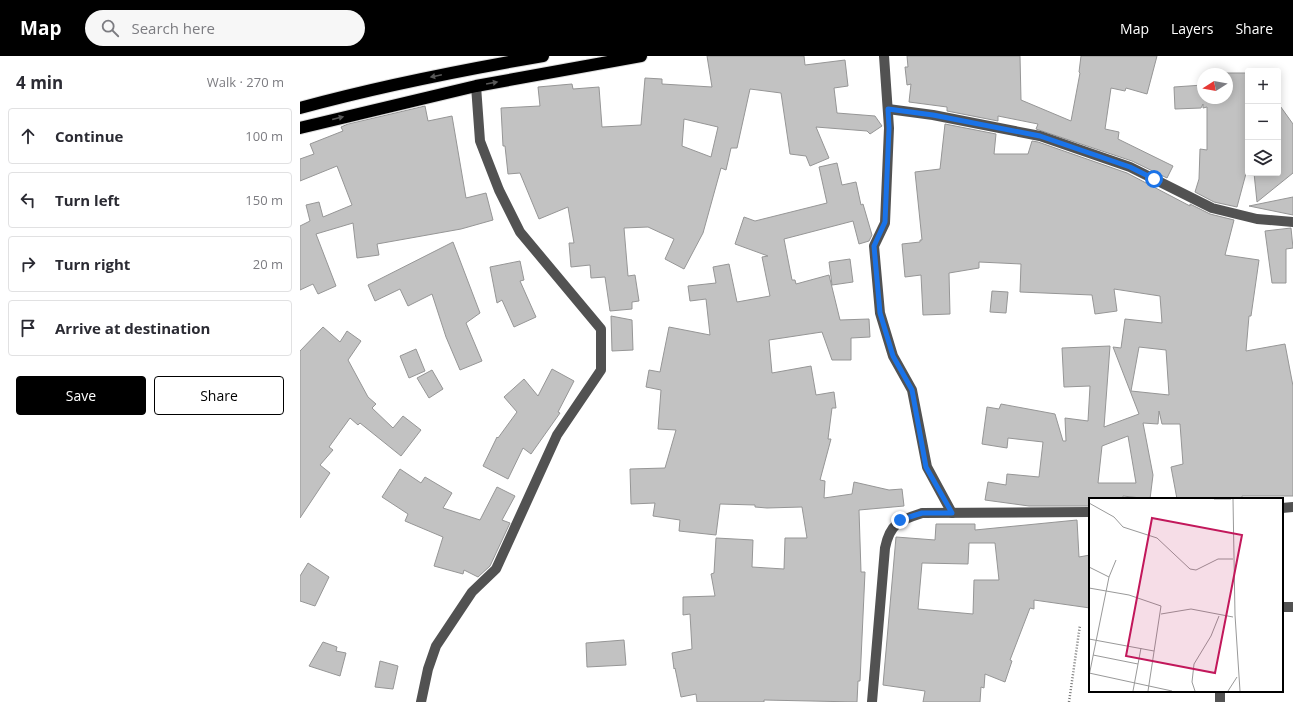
<!DOCTYPE html>
<meta charset="utf-8">
<style>
:root{--surface:#fff;--page:#f7f7f7;--text:#2b2b33;--muted:#7c7c81;--line:#e1e1e2;--accent:#000}
body{margin:0;font-family:"Open Sans",sans-serif;background:var(--page);color:var(--text)}
.controls{position:absolute;right:12px;top:12px;display:grid;overflow:hidden;border-radius:4px;box-shadow:0 2px 10px #0003}
.controls button{width:36px;height:36px;display:grid;place-items:center;padding:0;border:0;border-bottom:1px solid var(--line);background:var(--surface);color:var(--text);font:20px sans-serif}
.compass{position:absolute;left:897px;top:12px;width:36px;height:36px;border-radius:50%;background:var(--surface);box-shadow:0 2px 10px #0003;rotate:259deg}
.stop{position:absolute;width:12px;height:12px;margin:-9px;border:3px solid #1a73e8;border-radius:50%;background:#fff}
.stop.end{background:#1a73e8;border-color:#fff;box-shadow:0 1px 4px #0008}
.list{margin:0;padding:0;list-style:none}
h2{display:flex;justify-content:space-between;align-items:center;height:52px;margin:0;padding:0 16px;font-size:17px}
h2 small{font-size:13px;font-weight:400;color:var(--muted)}
.list li{display:grid;grid-template-columns:26px 1fr auto;gap:12px;align-items:center;box-sizing:border-box;height:56px;margin:0 8px 8px;padding:0 8px;border:1px solid var(--line);border-radius:4px}
.list b{display:block;font-size:15px;white-space:nowrap}
.list em{font-size:13px;font-style:normal;color:var(--muted)}
.actions{display:flex;gap:8px;padding:12px 16px}
.actions a{flex:1;padding:9px 0;border:1px solid var(--accent);border-radius:4px;text-align:center;font-size:14px;color:var(--accent)}
.actions .main{background:var(--accent);color:#fff}
.icon{flex:none;width:22px;height:22px;fill:none;stroke:currentColor;stroke-width:2;stroke-linecap:round;stroke-linejoin:round}
.map{position:relative;flex:none;width:993px;height:646px;overflow:hidden}
header{display:flex;align-items:center;gap:24px;box-sizing:border-box;height:56px;padding:0 20px;background:var(--accent);color:#fff}
header strong{font-size:19px}
nav{display:flex;gap:22px;margin-inline-start:auto;font-size:14px}
.search{width:280px;height:36px;background:var(--page);display:flex;align-items:center;gap:10px;box-sizing:border-box;padding:0 14px;border-radius:22px;color:var(--muted);font-size:15px}
main{display:flex}
aside{flex:1;background:var(--surface)}
.map>svg:first-child{display:block}
</style>
<header>
<strong>Map</strong>
<div class="search"><svg class="icon" aria-label="search" viewBox="0 0 24 24"><circle cx="10" cy="10" r="6"/><path d="M15 15l6 6"/></svg>Search here</div>
<nav><a>Map</a><a>Layers</a><a>Share</a></nav>
</header>
<main>
<aside>
<h2>4 min<small>Walk · 270 m</small></h2>
<ul class="list">
<li><svg class="icon" aria-label="ahead" viewBox="0 0 24 24"><path d="M12 20V5M6 11l6-6 6 6"/></svg><div><b>Continue</b></div><em>100 m</em></li>
<li><svg class="icon" aria-label="left" viewBox="0 0 24 24"><path d="M17 20v-9H6M10 6l-5 5 5 5"/></svg><div><b>Turn left</b></div><em>150 m</em></li>
<li><svg class="icon" aria-label="right" viewBox="0 0 24 24"><path d="M7 20v-9h11M14 6l5 5-5 5"/></svg><div><b>Turn right</b></div><em>20 m</em></li>
<li><svg class="icon" aria-label="arrive" viewBox="0 0 24 24"><path d="M6 21V4h12l-3 4 3 4H6"/></svg><div><b>Arrive at destination</b></div></li>
</ul>
<div class="actions"><a class="main">Save</a><a>Share</a></div>
</aside>
<div class="map">
<svg width="993" height="646" viewBox="0 0 993 646">
<rect width="100%" height="100%" fill="#fff"/>
<!-- building -->
<g fill="#c2c2c2" stroke="#969696" fill-rule="evenodd">
<path d="M407,0H504L505,9L545,4L548,30L534,32L537,57L575,60L582,70L570,78L567,75L516,71L529,102L510,110L506,100L490,98L481,37L450,33L437,92H431L426,114L421,112L403,177L384,213L365,203L374,183L348,171L324,172L328,220L335,219L339,245L332,246V253L310,255L305,221L291,222L290,209L271,211L269,187H274L268,151L239,163L220,117L208,118L205,90H203L201,52L240,50L238,31L272,28L273,33L299,31L302,71L341,69L345,22L362,23V28L412,31ZM384,63L418,71L411,101L382,90Z"/>
<polygon points="607,0 720,0 721,44 771,65 780,17 779,16 781,0 857,0 847,38 826,32 825,35 811,32 805,73 819,76 818,83 873,110 867,122 832,105 736,73 738,68 698,60 698,65 647,55 647,51 609,46 611,28 607,29 605,11 608,11"/>
<polygon points="907,17 948,17 948,110 937,151 914,146 895,136 899,123 900,93 907,94 907,51 903,52 903,48 901,52 875,53 874,31 903,29 903,42 927,42 927,18"/>
<polygon points="978,47 993,68 993,117 957,146 954,117 978,117"/>
<polygon points="125,50 128,65 152,60 166,142 186,137 193,164 161,173 77,188 79,199 57,202 53,167 16,178 36,230 18,238 13,228 0,234 0,170 10,165 6,149 19,146 23,161 52,149 37,110 0,125 0,103 14,98 10,88 43,75 41,71 48,68"/>
<path d="M645,68L696,78L694,98H728L732,85L738,86L827,117L890,150V148L910,158L934,164L925,199L959,204L951,260H949L946,295L985,288L993,330V440H942V442L877,443L871,411L883,408L880,368H862L859,355L858,368L843,367L853,419L850,443L823,440V443H790V450H729L685,444L688,426L706,429L707,418L739,421L743,386L708,382L707,392L682,388L687,351L699,353L701,348L755,358L763,385H766L765,362L788,365L790,330L764,331L762,292L810,290L804,371L839,358L813,291L821,292L825,263L862,267L860,240L814,233L817,255L795,258L792,239L720,236L721,208L679,206V212L649,217L650,258L623,259L621,219L605,221L602,188L620,186V184H622L615,116L640,113ZM839,291L866,294L869,339L831,335ZM828,380L836,427H798L802,390Z"/>
<polygon points="537,107 542,129 556,126 561,149 563,148 572,179 569,185 559,188 553,165 484,183 492,224 495,224 496,228 529,219 540,264 569,263 570,281 551,282 551,304 532,304 522,276 469,284 472,317 511,310 516,339 534,336 536,352 532,352 528,383 531,383 520,424 525,425 524,442 552,438 554,426 589,434 602,433 604,450 559,454 561,516 565,516 560,625 558,625 557,646 464,644 464,646 397,646 396,638 381,641 375,612 374,613 372,597 392,593 390,558 383,559 383,541 415,540 411,518 414,517 416,482 453,484 452,511 484,513 485,482 507,482 502,451 467,452 455,451 455,449 420,448 416,479 379,475 380,464 353,460 355,447 331,448 330,413 365,412 376,374 358,373 361,334 346,331 349,314 360,316 369,271 410,279 406,243 390,245 388,230 416,227 413,211 429,208 437,246 470,240 462,201 468,200 435,188 444,161 455,165 527,147 519,111"/>
<polygon points="993,141 993,159 949,150"/>
<polygon points="991,172 993,192 986,193 986,227 972,227 965,175"/>
<polygon points="153,186 180,257 166,267 182,305 160,314 146,281 132,238 108,250 100,233 75,245 68,229"/>
<polygon points="550,203 553,226 532,229 529,206"/>
<polygon points="220,205 224,224 220,225 236,261 214,271 202,244 197,247 190,211"/>
<polygon points="692,235 708,236 706,257 690,256"/>
<polygon points="311,260 332,264 333,294 312,295"/>
<polygon points="23,271 40,286 47,275 61,285 48,304 68,341 76,348 72,352 93,372 103,360 121,374 101,400 60,367 58,369 50,362 29,391 33,394 20,409 30,417 0,462 0,295"/>
<polygon points="116,293 125,315 109,322 100,300"/>
<polygon points="252,313 274,325 258,356 260,357 231,398 223,392 208,423 183,410 197,381 198,382 217,356 204,341 224,323 238,340"/>
<polygon points="132,314 143,333 129,342 117,322"/>
<polygon points="100,413 121,427 125,421 152,437 143,452 180,464 197,431 215,440 202,464 210,467 190,510 178,521 164,514 163,518 134,510 143,481 105,465 108,458 82,441"/>
<path d="M777,464L779,501L790,499V552L734,544V553L730,552L710,604L712,605L705,626L685,618L684,632L681,631L680,646H623L625,635L583,629L596,481L635,484L636,468H675V474ZM669,487H695L699,524H674L673,558L618,553L622,507L668,508Z"/>
<polygon points="8,507 29,521 15,550 0,545 0,520"/>
<polygon points="324,584 326,609 287,611 286,587"/>
<polygon points="23,586 37,591 36,595 46,597 40,620 9,610"/>
<polygon points="80,605 98,610 93,633 75,631"/>
</g>
<g fill="none" stroke-linecap="round" stroke-linejoin="round">
<!-- highway casing -->
<g stroke="#dbdbdb" stroke-width="14">
<g id="highway">
<path d="M0,52C80,30 162,14 243,0"/>
<polyline points="0,72 176,30 341,0"/>
</g>
</g>
<!-- path -->
<polyline stroke="#747474" stroke-width="2.5" stroke-dasharray="1 2" stroke-linecap="butt" points="769,646 780,569"/>
<!-- minor -->
<g stroke="#525252" stroke-width="10">
<polyline points="584,0 589,72 585,167 574,190 580,257 593,300 612,334 627,411 652,457"/>
<polyline points="588,53 633,59 740,80 830,111 912,152 957,163 993,166"/>
<polyline points="982,452 993,451"/>
<polyline points="982,551 993,551"/>
<polyline points="920,635 920,646"/>
<polyline points="121,646 128,613 136,590 172,536 196,513 257,379 301,314 301,273 220,176 199,134 180,85 176,30"/>
<path d="M572,646L585,492C590,467 600,464 622,457L790,456"/>
</g>
<!-- highway -->
<use href="#highway" stroke="#000" stroke-width="12"/>
</g>
<!-- one-way arrows -->
<defs><path id="oneway-solid" d="M-6-.8H1V-3.2L6.5 0L1 3.2V.8H-6Z"/></defs>
<g fill="#595959">
<use href="#oneway-solid" transform="translate(136 20) rotate(168)"/>
<use href="#oneway-solid" transform="translate(192 27) rotate(-10)"/>
<use href="#oneway-solid" transform="translate(38 62) rotate(-14)"/>
</g>
<g fill="none" stroke-linecap="round" stroke-linejoin="round">
<!-- route -->
<polyline stroke="#1a73e8" stroke-width="5" points="600,464 622,457 652,457 626,411 612,334 593,300 580,257 574,190 585,166 589,72 588,53 633,59 740,80 830,111 854,123"/>
</g>
<!-- overview -->
<g transform="translate(789 442)">
<rect width="194" height="194" fill="#fff"/>
<path fill="none" stroke="#999" stroke-width="1" d="M125,1H142M144,1L146,117L151,193M0,5L25,19L34,29L68,40L101,71L107,72L129,61H144M0,69L20,79L27,62M0,90L40,97L72,108L59,193M72,116L102,111L144,119M0,141L65,153M4,157L49,166M0,175L83,193M0,178L20,79M44,193L52,150M106,193L103,184L105,166L122,138L130,118M139,193L148,179"/>
<path fill="#c2185b" fill-opacity="0.15" stroke="#c2185b" stroke-width="2" d="M63,20L153,37L126,175L37,158Z"/>
<rect width="194" height="194" fill="none" stroke="#000" stroke-width="2"/>
</g>
</svg>
<div class="controls">
<button>+</button>
<button>−</button>
<button><svg class="icon" aria-label="layers" viewBox="0 0 24 24"><path d="M12 4l9 5-9 5-9-5zM3 14l9 5 9-5"/></svg></button>
</div>
<svg class="compass" viewBox="-18 -18 36 36"><path d="M0-13l5 13h-10z" fill="#e53935"/><path d="M0 13l5-13h-10z" fill="#7c7c81"/></svg>
<div class="stop" style="left:854px;top:123px"></div>
<div class="stop end" style="left:600px;top:464px"></div>
</div>
</main>
